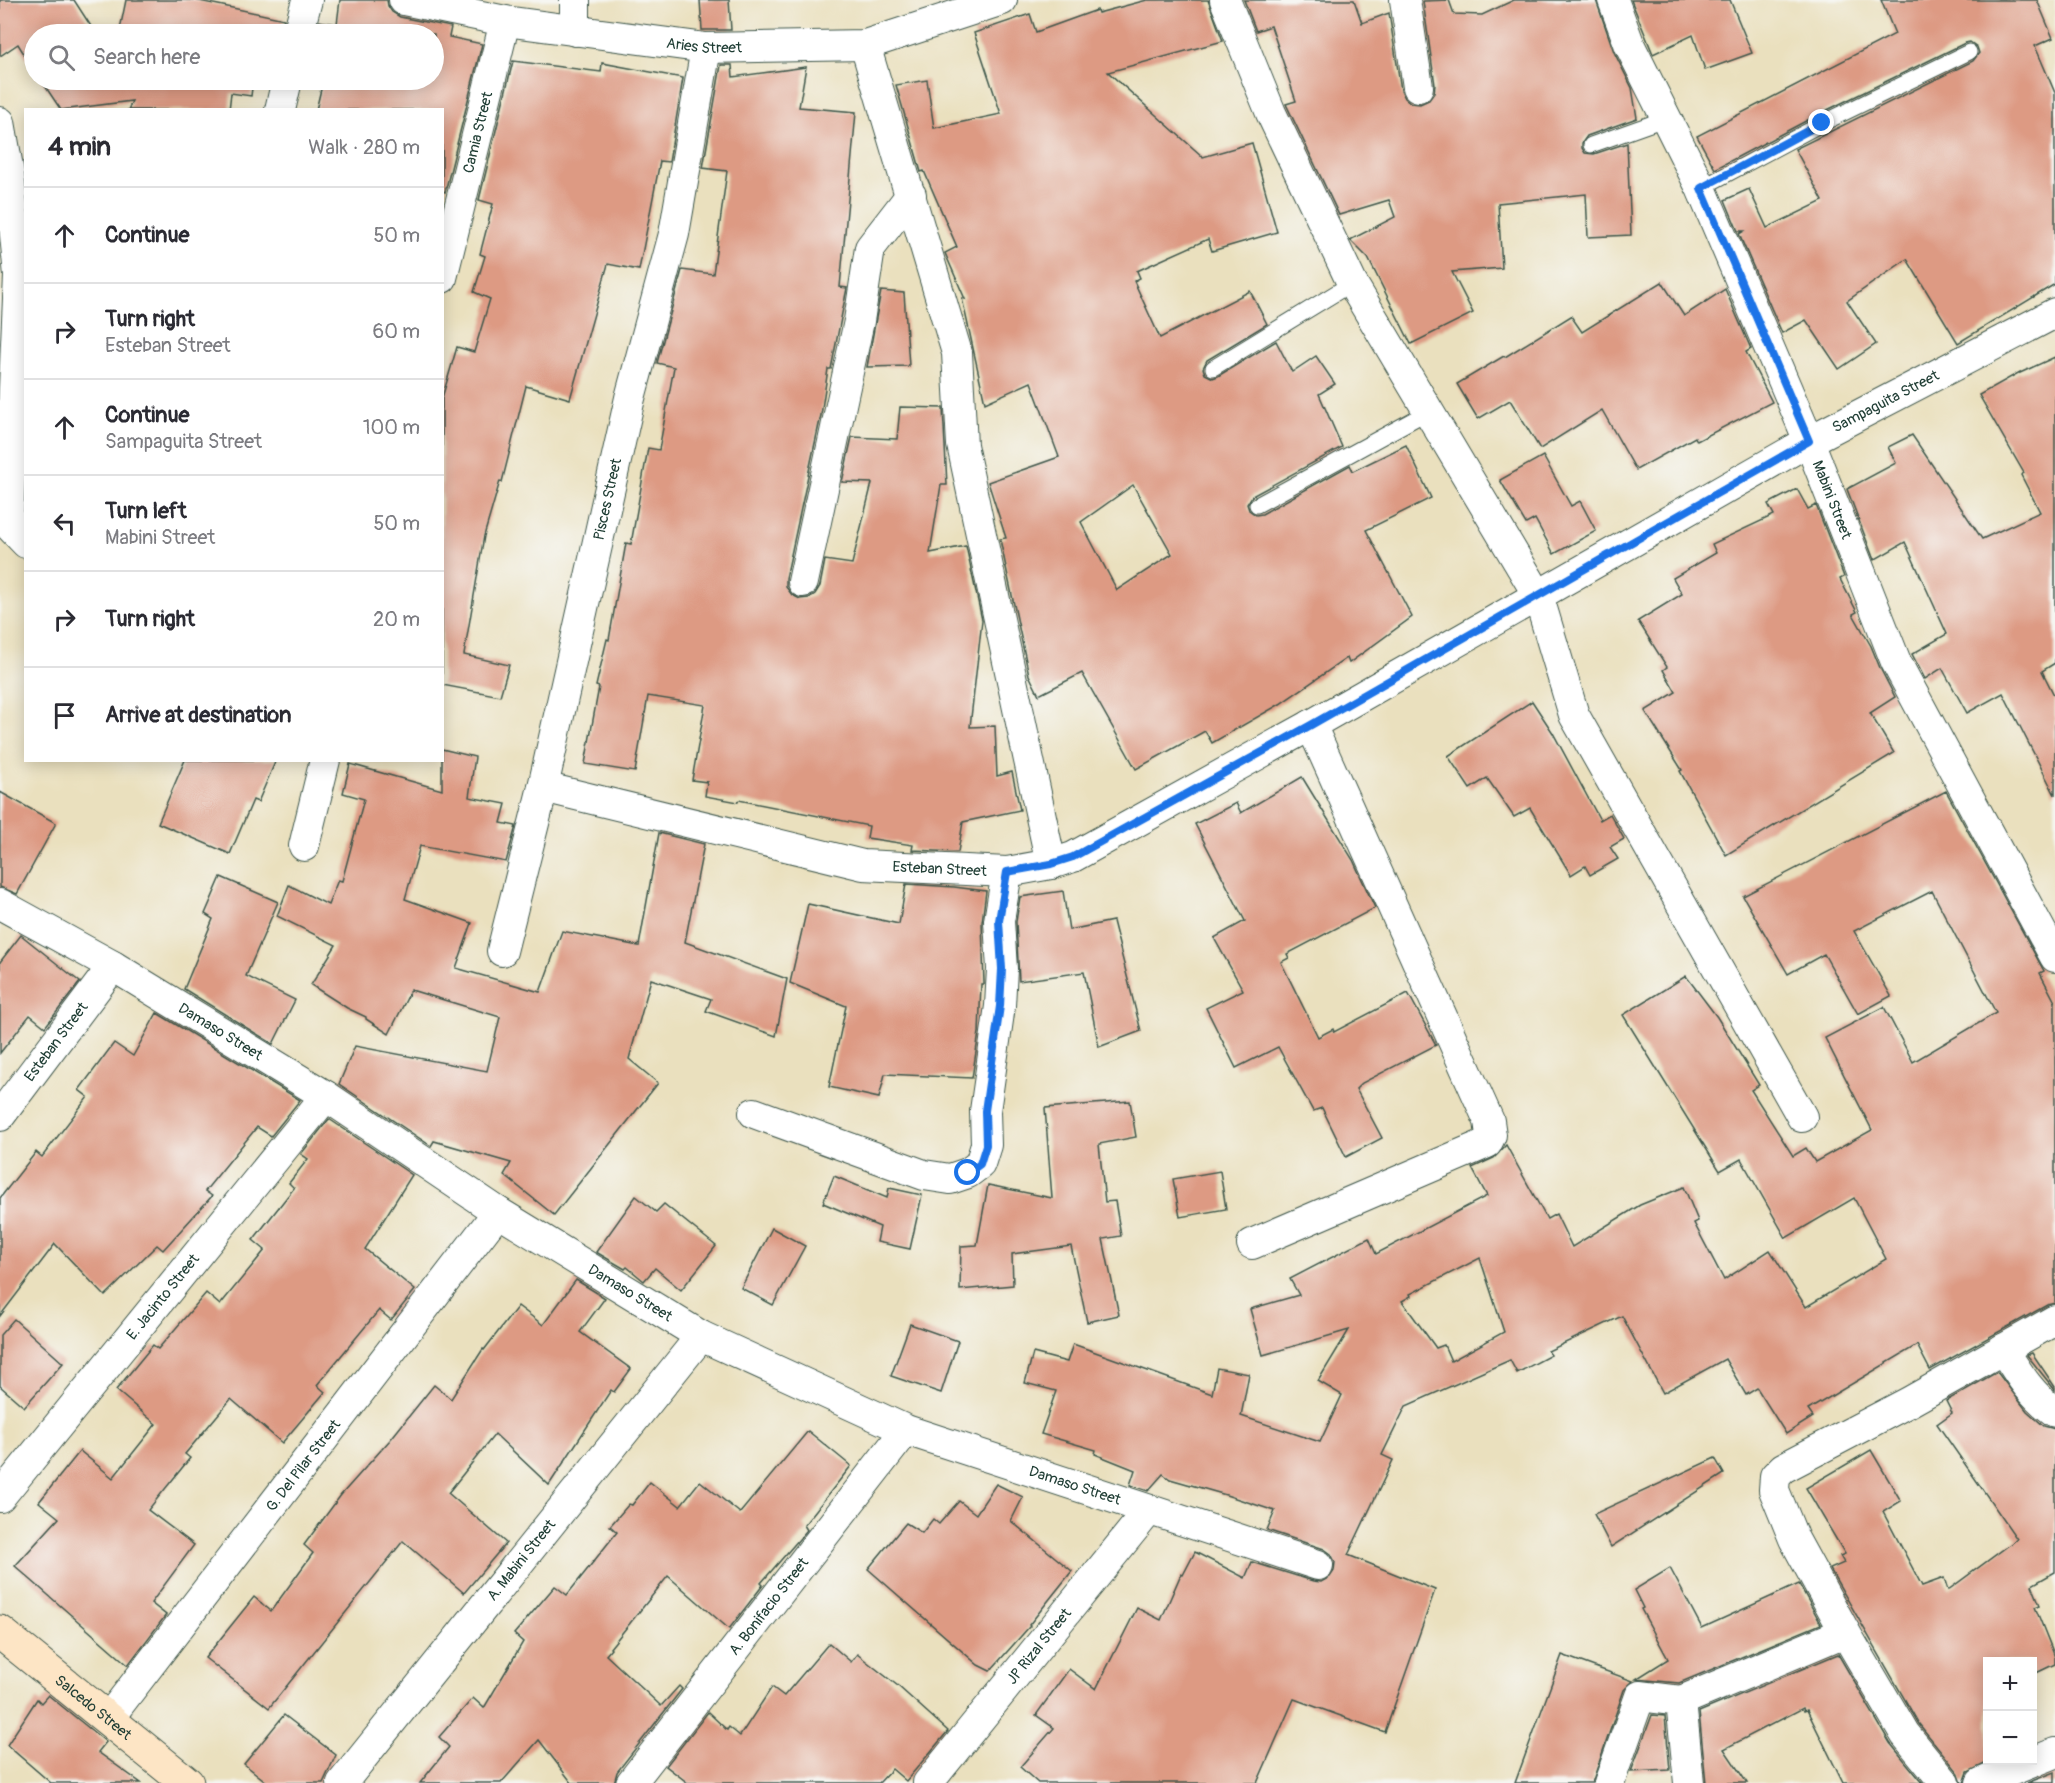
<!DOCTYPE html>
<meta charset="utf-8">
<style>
:root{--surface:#fff;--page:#f7f7f7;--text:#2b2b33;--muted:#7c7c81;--line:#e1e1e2}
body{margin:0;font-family:Pangolin,sans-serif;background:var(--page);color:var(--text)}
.controls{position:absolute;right:18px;bottom:18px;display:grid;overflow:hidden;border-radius:0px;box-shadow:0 3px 15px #0003}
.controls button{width:54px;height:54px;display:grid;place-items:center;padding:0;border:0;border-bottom:2px solid var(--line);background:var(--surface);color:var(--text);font:30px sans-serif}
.stop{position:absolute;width:18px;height:18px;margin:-14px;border:4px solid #1a73e8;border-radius:50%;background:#fff}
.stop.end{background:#1a73e8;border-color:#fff;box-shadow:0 2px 6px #0008}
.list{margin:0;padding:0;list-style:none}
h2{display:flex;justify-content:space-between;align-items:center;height:78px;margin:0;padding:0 24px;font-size:26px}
h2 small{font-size:20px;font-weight:400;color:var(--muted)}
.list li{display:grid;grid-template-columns:39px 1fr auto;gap:18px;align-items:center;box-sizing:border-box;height:96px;padding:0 24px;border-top:2px solid var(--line)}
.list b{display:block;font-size:22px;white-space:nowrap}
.list p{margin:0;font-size:20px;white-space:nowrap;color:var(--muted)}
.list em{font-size:20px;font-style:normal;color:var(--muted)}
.icon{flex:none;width:33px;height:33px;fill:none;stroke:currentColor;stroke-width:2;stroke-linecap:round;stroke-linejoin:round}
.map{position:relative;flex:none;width:2055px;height:1783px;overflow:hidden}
.search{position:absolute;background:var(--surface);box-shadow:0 3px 15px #0003;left:24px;top:24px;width:420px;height:66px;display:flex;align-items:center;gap:15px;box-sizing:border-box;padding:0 21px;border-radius:33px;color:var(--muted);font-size:22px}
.panel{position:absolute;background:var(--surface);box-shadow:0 3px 15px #0003;left:24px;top:108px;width:420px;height:654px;border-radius:0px}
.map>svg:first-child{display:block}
</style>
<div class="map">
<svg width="2055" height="1783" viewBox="0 0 2055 1783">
<rect width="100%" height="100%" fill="#f6f6f2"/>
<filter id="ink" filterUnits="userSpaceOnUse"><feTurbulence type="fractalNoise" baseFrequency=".0167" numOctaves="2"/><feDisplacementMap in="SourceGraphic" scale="12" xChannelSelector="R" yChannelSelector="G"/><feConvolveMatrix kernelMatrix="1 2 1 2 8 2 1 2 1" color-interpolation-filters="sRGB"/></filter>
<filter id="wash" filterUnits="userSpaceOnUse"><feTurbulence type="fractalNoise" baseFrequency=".008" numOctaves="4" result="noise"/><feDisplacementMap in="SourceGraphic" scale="24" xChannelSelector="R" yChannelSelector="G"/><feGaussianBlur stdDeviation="1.35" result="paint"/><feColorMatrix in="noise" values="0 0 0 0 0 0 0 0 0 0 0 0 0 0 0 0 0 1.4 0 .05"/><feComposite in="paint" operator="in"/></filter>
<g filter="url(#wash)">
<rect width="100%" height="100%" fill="#eae0be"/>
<g id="blocks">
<!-- building -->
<g fill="#dd9a83" fill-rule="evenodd">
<polygon points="0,0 74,0 96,34 34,34 34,70 18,44 0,56"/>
<polygon points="126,0 195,0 284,19 281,34 119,34"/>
<polygon points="340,0 387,0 388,6 392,12 400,17 451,27 449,37 482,44 445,192 442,191 442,110 316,110 322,85 304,82 304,80 434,80 434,34 316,34 319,21 337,24"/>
<polygon points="700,0 729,0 731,30 702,30"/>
<path d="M1147,0H1208L1223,41L1108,72L1203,157L1252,143L1277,232L1212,251L1208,239L1137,271L1140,278L1134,281L1160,338L1250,291L1267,324L1207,360L1203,368L1205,374L1213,378L1218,376L1276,341L1292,372L1316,356L1335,384L1319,394L1342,447L1252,496L1247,504L1249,510L1256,515L1262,514L1350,465L1353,471L1406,445L1431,498L1366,530L1412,617L1349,663L1347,658L1280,704L1212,743L1205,731L1136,769L1082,673L1039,695L1029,675L1000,539L1006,538L988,482L1059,457L1031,382L985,403L962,298L965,299L945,253L957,247L924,171L921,172L896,85L927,80L934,128L1001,114L974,33L1030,14L1036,32L1097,10L1098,13ZM1133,485L1172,554L1117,590L1081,522Z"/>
<polygon points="1244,0 1354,0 1362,23 1389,13 1401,90 1405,98 1411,103 1420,104 1429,100 1434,93 1435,85 1423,1 1449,0 1454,14 1482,15 1514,0 1596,0 1614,52 1632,88 1637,118 1587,136 1582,143 1582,148 1585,153 1594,154 1627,143 1631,235 1588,237 1586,194 1498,203 1502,268 1452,272 1473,313 1411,344 1368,258 1350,240 1395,217 1389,200 1339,215 1286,104 1296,101 1271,26 1256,31"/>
<polygon points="1631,0 1730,0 1752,53 1705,70 1693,35 1653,54"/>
<polygon points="1881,0 2037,0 2053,38 2035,46 2055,93 2055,284 1958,343 1907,259 1847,301 1876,344 1839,369 1806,320 1782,333 1739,234 1744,231 1738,231 1725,200 1749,189 1767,228 1823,201 1795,149 1973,61 1979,53 1977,47 1970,42 1965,43 1819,114 1715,169 1697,136 1895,34"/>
<polygon points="513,61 601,72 602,63 683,78 669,162 660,161 639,270 608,264 570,399 526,386 502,482 500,481 484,536 464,655 509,665 500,696 442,685 442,398 457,347 474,352 490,299 474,292 485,256 480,254 493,204 479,200"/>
<polygon points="721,65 732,65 733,77 806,67 799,107 856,112 840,287 847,288 831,369 828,369 821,415 786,578 786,587 792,595 800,599 809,598 815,594 820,586 825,560 852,564 872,483 842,482 852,437 897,439 900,407 943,408 947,485 941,485 930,553 966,546 982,620 970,727 995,726 997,776 1012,772 1020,810 963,822 958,852 912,850 913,845 867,838 869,826 739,800 738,802 705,796 707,782 692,780 705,705 648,696 635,772 585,764 599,687 596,686 607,639 609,640 626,543 631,544 648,448 659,450 674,367 657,363 682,270 713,274 727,171 703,168"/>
<polygon points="41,80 253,80 251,96 231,93 229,110 128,110 132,101 61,110"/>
<polygon points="1662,282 1684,316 1725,289 1751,349 1746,352 1772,402 1697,441 1695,437 1636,470 1602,410 1540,449 1510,400 1478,419 1457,384 1504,356 1505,357 1571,316 1582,332"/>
<polygon points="881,291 904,293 909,366 867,367"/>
<polygon points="2055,357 2055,663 2042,671 2055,697 2055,795 2003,693 1967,713 1942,668 1925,679 1912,654 1947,634 1905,542 1874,560 1847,489 1896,463 1888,447 1912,435 1982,539 2040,512 2021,475 2024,473 1979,395 2020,372 2020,373"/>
<polygon points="1543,456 1571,506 1580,501 1596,531 1554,554 1535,519 1526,524 1500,480"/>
<polygon points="1797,489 1808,509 1816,505 1844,577 1840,579 1857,612 1853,614 1871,646 1880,668 1895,697 1870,713 1894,753 1726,855 1680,771 1682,770 1645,711 1676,692 1663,670 1667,667 1638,621 1682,594 1673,578 1716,553 1712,544 1774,515 1768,504"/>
<polygon points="1532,701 1553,733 1600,820 1610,814 1624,839 1610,847 1618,859 1590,875 1585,866 1571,875 1530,808 1514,817 1487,778 1470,789 1448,756"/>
<polygon points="442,749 475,757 469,797 506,804 501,823 516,826 506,862 420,846 405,899 472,923 456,968 540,992 562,931 639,946 659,833 704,844 685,942 787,979 776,1036 706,1011 711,999 651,979 629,1059 658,1083 554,1215 504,1175 511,1163 434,1141 431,1146 339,1084 355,1046 487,1071 500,1017 411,990 389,1034 366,1019 366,1017 347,1008 311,985 336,945 277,916 289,885 328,905 338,880 342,881 364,799 343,793 350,764 442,790"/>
<polygon points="185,760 276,760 258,802 253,800 230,854 158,823"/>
<polygon points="1302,777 1353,860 1375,908 1287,954 1289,958 1281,962 1318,1037 1333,1029 1334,1032 1408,993 1436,1045 1362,1083 1356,1089 1382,1138 1346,1157 1322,1108 1313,1111 1278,1047 1236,1068 1206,1008 1243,990 1214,938 1245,921 1195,824 1236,803 1241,813"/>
<path d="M1946,791L2044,971L2040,973L2055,1002V1303L2047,1305L1930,1370L1917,1345L1808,1410L1813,1417L1786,1434L1757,1388L1746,1395L1725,1359L1663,1393L1622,1316L1548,1351L1551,1355L1517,1373L1510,1360L1406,1406L1382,1455L1393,1460L1348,1555L1435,1590L1385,1732L1294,1699L1257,1783H1038L1020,1767L1054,1728L1036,1715L1069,1669L1096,1689L1137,1608L1161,1620L1181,1574L1183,1575L1195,1552L1245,1578L1252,1562L1313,1581L1321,1582L1330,1577L1334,1571L1335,1562L1331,1554L1324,1549L1267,1530L1275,1511L1226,1495L1170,1479L1163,1474L1148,1491L1130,1485L1135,1470L1095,1454L1096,1450L1041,1434L1056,1391L1025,1383L1033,1353L1067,1362L1073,1344L1212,1394L1217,1368L1249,1374L1241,1416L1320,1442L1342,1395L1318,1381L1349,1330L1263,1355L1250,1309L1299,1295L1290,1279L1369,1238L1376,1254L1487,1196L1472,1168L1494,1158L1506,1145L1547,1219L1556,1214L1572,1247L1640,1205L1684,1187L1698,1221L1694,1223L1724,1280L1770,1250L1806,1307L1886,1259L1854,1198L1786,1238L1741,1159L1720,1171L1623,1015L1686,976L1717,1017L1759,1085L1751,1090L1793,1156L1806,1148L1815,1162L1872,1130L1825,1038L1884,1007L1913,1062L1996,1013L1932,891L1854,931L1891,996L1858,1014L1824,954L1788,974L1743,896ZM1480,1258L1504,1332L1451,1361L1444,1345L1436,1348L1402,1301L1411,1296L1410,1294Z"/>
<polygon points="0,792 56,823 17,894 0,887"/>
<polygon points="221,877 278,902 246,976 295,1000 273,1044 184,989 213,919 205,914"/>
<polygon points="906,884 954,887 986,891 982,922 984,984 981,984 979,1032 972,1078 885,1074 879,1098 829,1087 846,1006 790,983 808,904 899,924"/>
<polygon points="1063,891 1069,930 1113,921 1141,1031 1099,1047 1084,972 1019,981 1016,922 1020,897"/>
<polygon points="21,935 80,982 45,1027 30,1015 0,1053 0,962"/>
<polygon points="157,1013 300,1100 271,1136 257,1127 205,1191 212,1196 163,1250 157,1245 105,1296 55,1244 0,1316 0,1198 36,1152 42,1157 88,1097 79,1090 114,1043 133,1056"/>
<polygon points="1130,1101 1136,1137 1099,1144 1105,1202 1115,1201 1121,1236 1103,1239 1119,1315 1087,1322 1071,1246 1012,1254 1013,1285 960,1290 961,1246 977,1245 988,1185 1052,1198 1045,1108"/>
<polygon points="329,1119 412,1175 365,1249 415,1290 391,1320 379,1310 317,1385 325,1392 282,1443 231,1399 185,1454 190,1458 148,1510 194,1545 151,1603 166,1615 128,1665 15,1566 59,1518 39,1502 80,1451 113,1478 156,1424 116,1390 153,1345 158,1349 206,1293 220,1305 265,1250 253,1240 294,1188 289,1183 308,1159 301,1154"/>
<polygon points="1220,1171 1226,1209 1180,1217 1173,1179"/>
<polygon points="834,1176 887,1198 889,1188 922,1195 910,1249 877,1242 880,1227 823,1203"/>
<polygon points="636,1196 656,1212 664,1204 716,1246 681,1290 655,1268 644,1281 627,1267 625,1269 596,1252"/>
<polygon points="772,1228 805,1246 773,1305 741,1288"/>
<polygon points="576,1280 605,1298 580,1332 631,1369 614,1392 611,1390 549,1485 495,1434 448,1493 506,1543 464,1593 403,1541 269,1708 205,1658 254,1597 271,1611 313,1553 304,1545 341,1495 390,1440 434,1385 451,1399 483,1349 484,1350 518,1306 543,1325"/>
<polygon points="14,1319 63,1363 24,1407 0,1386 0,1335"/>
<polygon points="910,1324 958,1341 941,1393 891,1376"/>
<polygon points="2032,1353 2055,1387 2055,1390 2027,1355"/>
<polygon points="1997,1372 2027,1411 2044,1426 2055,1429 2055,1572 2032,1585 2040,1605 2035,1607 2055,1657 2055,1664 2032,1675 2032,1662 1988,1662 1988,1761 1991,1761 1968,1772 1964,1783 1962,1783 1958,1772 1919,1724 1830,1569 1844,1563 1840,1556 1845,1554 1806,1488 1871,1450 1901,1501 1883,1512 1922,1586 1944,1578 1948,1590 2017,1539 1937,1424 1952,1413 1946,1401"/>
<polygon points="808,1431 851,1466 804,1525 807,1530 761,1583 763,1585 729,1629 668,1576 610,1648 611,1649 606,1655 661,1706 679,1686 682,1689 617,1772 614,1783 572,1783 539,1740 501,1783 420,1783 449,1747 439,1737 473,1698 484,1708 523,1642 514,1634 555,1586 567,1595 617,1532 610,1526 629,1504 632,1505 650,1482 680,1506 700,1481 740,1513"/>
<polygon points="1715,1458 1724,1474 1611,1547 1594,1514"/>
<polygon points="996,1484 1023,1497 1011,1521 1072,1571 1029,1625 1030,1626 990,1671 978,1665 868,1569 906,1523 922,1533 933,1519 939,1524 959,1501 976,1514"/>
<polygon points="1670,1568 1702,1628 1799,1584 1821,1624 1679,1683 1636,1679 1668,1659 1641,1609 1643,1608 1634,1590"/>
<polygon points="829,1643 851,1662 857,1654 898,1686 948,1731 906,1781 892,1769 879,1783 688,1783 666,1766 708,1712 727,1730 729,1727 740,1736 772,1687 784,1696"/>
<polygon points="1838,1654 1890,1743 1923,1783 1843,1783 1807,1710 1804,1711 1803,1708 1724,1749 1747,1783 1706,1783 1699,1712"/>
<polygon points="1562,1655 1633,1681 1624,1690 1592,1783 1515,1783"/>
<polygon points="48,1695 106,1742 98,1752 141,1783 51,1783 7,1745 37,1699 41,1703"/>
<polygon points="284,1715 336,1755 323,1783 268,1783 244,1764"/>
<polygon points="1652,1715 1665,1716 1670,1770 1631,1772"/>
<polygon points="2055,1772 2055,1783 2027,1783"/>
</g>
</g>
</g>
<g filter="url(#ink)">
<use href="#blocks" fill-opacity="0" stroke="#3d5549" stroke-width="1.5"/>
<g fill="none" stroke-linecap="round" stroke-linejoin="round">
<!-- lane casing -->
<g stroke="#3d5549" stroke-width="17">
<g id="lane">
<polyline points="1591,145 1667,118"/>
<polyline points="1701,188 1823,123 1969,52"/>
<polyline points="1213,368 1352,283"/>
<polyline points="1257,505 1429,411"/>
</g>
</g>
<!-- street casing -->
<g stroke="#3d5549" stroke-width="32">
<g id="street">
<path id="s1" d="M404,0L505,21L706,48L865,45L1002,0"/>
<polyline points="575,0 575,31"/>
<polyline points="1225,0 1271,113 1352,283 1538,595 1574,715 1802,1117"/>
<polyline points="1405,0 1418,87"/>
<path id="s2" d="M1613,0L1630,46L1701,188L1809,441L1896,662L2055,957"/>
<polyline points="298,34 307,0"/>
<polyline points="865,45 957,353 962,445 1051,864"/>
<polyline points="280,110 287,80"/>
<polyline points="0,122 9,173 19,276 8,523"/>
<path id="s3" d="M442,278L505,21"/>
<polyline points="0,516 26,543"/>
<polyline points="803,582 859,321 870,248 911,195"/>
<path id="s4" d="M543,787L863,865L1007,872L1051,864L1073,857L1311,725L1809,441L2055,313"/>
<polyline points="304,846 325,760"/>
<path id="s5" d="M0,904L113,966L326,1096L498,1212L701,1336L906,1430L1318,1565"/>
<path id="s6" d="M502,951L543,787L630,398L674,234L706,48"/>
<polyline points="754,1113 924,1175 950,1179 968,1173 980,1164 986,1145 985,1111 1000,1006 1002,969 999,921 1007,872"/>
<path id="s7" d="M0,1116L113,966"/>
<polyline points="1252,1244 1487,1143 1491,1135 1489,1121 1311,725"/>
<path d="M2003,1349C2018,1373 2031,1395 2055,1412"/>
<path id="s8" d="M0,1497L326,1096"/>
<polyline points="1681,1701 1845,1632"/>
<path id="s9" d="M108,1719L498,1212"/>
<path id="s10" d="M342,1783L701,1336"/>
<path id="s11" d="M631,1783L906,1430"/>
<path id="s12" d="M928,1783L1149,1510"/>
<polyline points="1609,1783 1640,1696 1681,1701 1689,1783"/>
<polyline points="1945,1783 1905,1734 1845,1632 1794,1539 1774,1490 1775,1476 1783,1468 1909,1402 2055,1320"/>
<polyline points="1981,1783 2055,1753"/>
</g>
</g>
<!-- secondary casing -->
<g stroke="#3d5549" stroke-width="35">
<g id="secondary">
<path id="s13" d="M0,1632L187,1783"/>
</g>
</g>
<!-- lane -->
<use href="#lane" stroke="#fff" stroke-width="15"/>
<!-- street -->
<use href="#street" stroke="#fff" stroke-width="30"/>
<!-- secondary -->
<use href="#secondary" stroke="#fde5c5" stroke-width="33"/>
</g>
</g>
<g fill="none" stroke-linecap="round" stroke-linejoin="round" filter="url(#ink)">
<!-- route -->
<polyline stroke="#1a73e8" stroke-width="8" points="968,1173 980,1164 986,1145 985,1111 1000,1006 1002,969 999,921 1007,872 1051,864 1073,857 1311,725 1809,441 1701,188 1822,123"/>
</g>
<g text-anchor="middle" stroke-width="4.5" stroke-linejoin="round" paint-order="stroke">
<!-- street labels -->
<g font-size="15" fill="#1f3d34" stroke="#f6f6f2">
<text dy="5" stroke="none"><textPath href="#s1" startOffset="304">Aries Street</textPath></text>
<text dy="5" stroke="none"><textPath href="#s3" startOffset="150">Camia Street</textPath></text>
<text dy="5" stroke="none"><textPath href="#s4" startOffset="1473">Sampaguita Street</textPath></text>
<text dy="5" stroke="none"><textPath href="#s2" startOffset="546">Mabini Street</textPath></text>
<text dy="5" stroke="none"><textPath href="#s6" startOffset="464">Pisces Street</textPath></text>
<text dy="5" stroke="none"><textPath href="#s4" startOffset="406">Esteban Street</textPath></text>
<text dy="5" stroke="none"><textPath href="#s5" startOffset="255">Damaso Street</textPath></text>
<text dy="5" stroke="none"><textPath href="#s7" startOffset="93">Esteban Street</textPath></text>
<text dy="5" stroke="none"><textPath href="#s5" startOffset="741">Damaso Street</textPath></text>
<text dy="5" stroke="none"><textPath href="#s8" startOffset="258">E. Jacinto Street</textPath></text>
<text dy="5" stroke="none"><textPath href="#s9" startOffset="320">G. Del Pilar Street</textPath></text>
<text dy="5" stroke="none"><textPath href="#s5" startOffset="1227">Damaso Street</textPath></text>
<text dy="5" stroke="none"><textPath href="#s10" startOffset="286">A. Mabini Street</textPath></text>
<text dy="5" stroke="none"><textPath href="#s11" startOffset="224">A. Bonifacio Street</textPath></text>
<text dy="5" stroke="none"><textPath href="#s12" startOffset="176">JP Rizal Street</textPath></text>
<text dy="5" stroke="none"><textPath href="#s13" startOffset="120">Salcedo Street</textPath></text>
</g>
</g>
</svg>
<div class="controls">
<button>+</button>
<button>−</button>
</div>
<div class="stop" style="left:968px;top:1173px"></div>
<div class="stop end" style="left:1822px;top:123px"></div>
<div class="search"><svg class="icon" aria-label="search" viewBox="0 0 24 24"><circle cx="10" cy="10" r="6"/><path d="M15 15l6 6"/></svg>Search here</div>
<section class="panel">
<h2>4 min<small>Walk · 280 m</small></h2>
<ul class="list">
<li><svg class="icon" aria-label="ahead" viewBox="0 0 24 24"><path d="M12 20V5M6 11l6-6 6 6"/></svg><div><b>Continue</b></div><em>50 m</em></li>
<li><svg class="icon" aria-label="right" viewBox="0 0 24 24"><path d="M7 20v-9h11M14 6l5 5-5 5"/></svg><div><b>Turn right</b><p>Esteban Street</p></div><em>60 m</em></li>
<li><svg class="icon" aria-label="ahead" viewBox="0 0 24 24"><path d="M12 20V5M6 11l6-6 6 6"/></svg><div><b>Continue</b><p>Sampaguita Street</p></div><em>100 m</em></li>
<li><svg class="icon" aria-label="left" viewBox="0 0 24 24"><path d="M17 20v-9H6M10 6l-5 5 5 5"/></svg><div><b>Turn left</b><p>Mabini Street</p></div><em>50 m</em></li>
<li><svg class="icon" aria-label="right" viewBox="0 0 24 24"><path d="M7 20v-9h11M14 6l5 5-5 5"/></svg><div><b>Turn right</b></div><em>20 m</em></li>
<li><svg class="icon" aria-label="arrive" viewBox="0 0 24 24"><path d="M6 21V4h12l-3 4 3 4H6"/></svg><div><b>Arrive at destination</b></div></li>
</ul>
</section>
</div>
